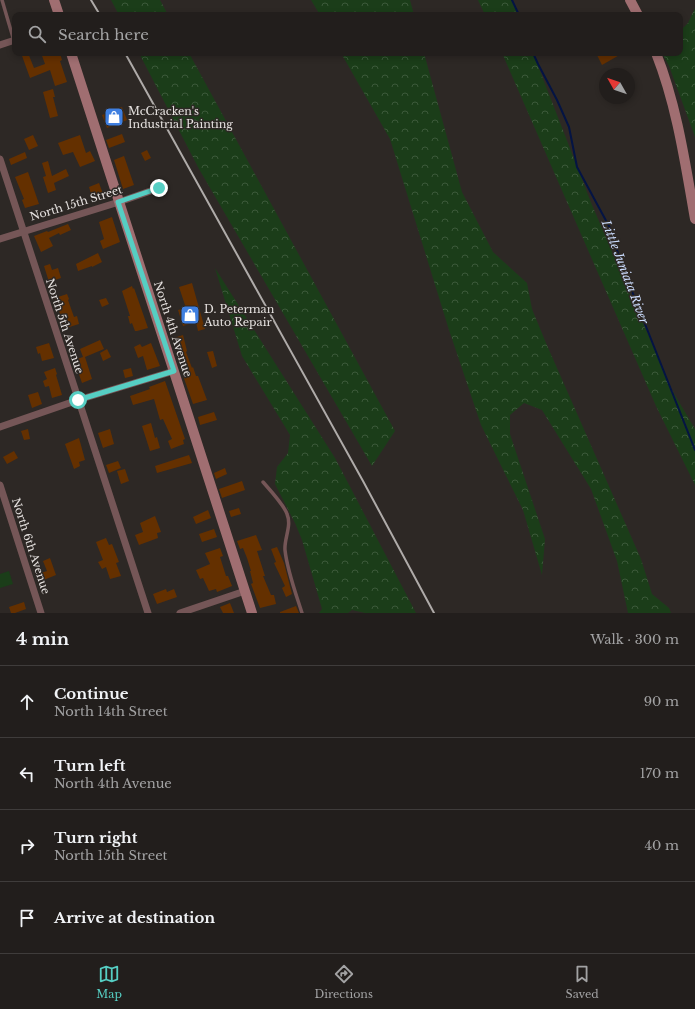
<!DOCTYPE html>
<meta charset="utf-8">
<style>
:root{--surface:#221e1c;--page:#2a2725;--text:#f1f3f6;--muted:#a2a2a3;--line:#3f3c3b;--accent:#56cec3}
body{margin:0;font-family:"Libre Baskerville",serif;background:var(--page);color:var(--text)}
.compass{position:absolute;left:599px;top:68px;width:36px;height:36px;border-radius:50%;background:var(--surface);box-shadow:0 2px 6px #0003;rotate:310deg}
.stop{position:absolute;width:12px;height:12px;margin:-9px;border:3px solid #56cec3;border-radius:50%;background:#fff}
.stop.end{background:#56cec3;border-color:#fff;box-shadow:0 1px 4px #0008}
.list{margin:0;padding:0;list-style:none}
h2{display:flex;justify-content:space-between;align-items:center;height:52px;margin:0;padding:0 16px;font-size:17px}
h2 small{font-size:13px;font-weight:400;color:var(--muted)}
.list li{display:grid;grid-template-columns:26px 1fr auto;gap:12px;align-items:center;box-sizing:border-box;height:72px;padding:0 16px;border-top:1px solid var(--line)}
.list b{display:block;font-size:15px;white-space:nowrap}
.list p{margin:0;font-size:13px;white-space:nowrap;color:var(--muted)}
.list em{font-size:13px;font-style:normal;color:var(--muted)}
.icon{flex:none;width:22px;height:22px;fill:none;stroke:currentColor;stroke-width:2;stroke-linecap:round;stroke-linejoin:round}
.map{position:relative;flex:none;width:695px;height:613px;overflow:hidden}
.search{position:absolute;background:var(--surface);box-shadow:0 2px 6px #0003;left:12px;right:12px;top:12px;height:44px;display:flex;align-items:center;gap:10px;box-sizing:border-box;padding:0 14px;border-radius:8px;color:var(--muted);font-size:15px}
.sheet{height:340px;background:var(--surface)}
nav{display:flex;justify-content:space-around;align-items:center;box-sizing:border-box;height:56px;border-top:1px solid var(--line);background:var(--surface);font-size:11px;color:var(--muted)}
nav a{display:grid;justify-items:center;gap:2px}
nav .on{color:var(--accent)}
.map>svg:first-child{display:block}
</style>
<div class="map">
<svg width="695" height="613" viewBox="0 0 695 613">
<defs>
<pattern id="forest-crowns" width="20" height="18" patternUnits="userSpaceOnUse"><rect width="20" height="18" fill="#1b3d19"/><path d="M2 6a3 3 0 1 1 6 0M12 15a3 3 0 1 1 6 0" fill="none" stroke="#3c593a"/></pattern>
</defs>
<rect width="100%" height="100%" fill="#2d2825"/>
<!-- forest -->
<g fill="url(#forest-crowns)">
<polygon points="111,0 160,0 168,15 119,15"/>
<polygon points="311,0 410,0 414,15 320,15"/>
<polygon points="478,0 512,0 518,15 485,15"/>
<polygon points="695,8 695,137 669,66 662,53 680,53 680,31 688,23"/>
<polygon points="139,53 189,53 395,431 372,466 199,169"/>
<polygon points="341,53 424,53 462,192 493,252 527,283 532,309 546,343 641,559 652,594 669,608 671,613 628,613 617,561 591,489 542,410 524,403 510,415 510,434 545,539 542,575 523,510 481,425 449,330 390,139"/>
<polygon points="502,53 533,53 592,205 672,390 695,429 695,485 656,406"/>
<polygon points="215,268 335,458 416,613 365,613 352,610 348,613 319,613 322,609 302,540 295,523 275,484 277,467 288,453 290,435 242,356"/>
</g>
<!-- garden -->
<polygon fill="#1b3d19" points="9,571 13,584 0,588 0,574"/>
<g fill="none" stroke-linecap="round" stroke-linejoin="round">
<!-- stream -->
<g stroke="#041444" stroke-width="2">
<polyline points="512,0 519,15"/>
<polyline points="533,53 538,64 557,100 569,127 577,167 610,228 622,266 695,450"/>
</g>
</g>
<!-- building -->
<g fill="#643000">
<polygon points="21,53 28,53 34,68 45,64 41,53 48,53 49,56 60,53 62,60 60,61 67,82 55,86 50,70 30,78"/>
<polygon points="596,53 623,53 602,65"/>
<polygon points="53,89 55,97 53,97 58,116 50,118 43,92"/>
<polygon points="122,107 127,120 107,128 102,115"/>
<polygon points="122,134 125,142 109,148 106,140"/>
<polygon points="33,135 38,146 29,150 24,139"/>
<polygon points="80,135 86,153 90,151 95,161 80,167 73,152 63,155 58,143"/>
<polygon points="147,150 151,158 145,161 141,153"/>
<polygon points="25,152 27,158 11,165 9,159"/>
<polygon points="124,156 134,185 123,189 114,160"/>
<polygon points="48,161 52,176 66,169 69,176 54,183 56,190 48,193 43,177 46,176 42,163"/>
<polygon points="28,172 39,204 25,208 22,200 24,199 15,177"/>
<polygon points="99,183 103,194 92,197 89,187"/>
<polygon points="112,217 120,242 103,249 100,241 104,239 99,222"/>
<polygon points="68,224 71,230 60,235 59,233 49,238 53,246 41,252 34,236 47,231 48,232"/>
<polygon points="98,253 102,262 92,267 92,266 78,271 76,264"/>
<polygon points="50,264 52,270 58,268 61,278 49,282 44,266"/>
<polygon points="192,283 205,329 198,331 196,322 183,326 178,310 186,308 179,287"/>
<polygon points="132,286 133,289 134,288 148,328 137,331 135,331 132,323 130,324 128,316 130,316 122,291"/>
<polygon points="67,294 69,299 68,300 74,317 77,316 79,324 63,329 61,321 62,320 55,298"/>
<polygon points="106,298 109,304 102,307 99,300"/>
<polygon points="183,335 187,351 186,352 192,368 193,367 196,376 198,376 207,400 193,404 179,364 181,363 174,338"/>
<polygon points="100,340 104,349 85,357 92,379 82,383 74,360 83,357 80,349"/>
<polygon points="49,343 54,358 42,361 40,353 38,354 36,347"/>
<polygon points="151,343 160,366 147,370 143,356 138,358 134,347 140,344 142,347"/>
<polygon points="107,349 111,357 103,361 100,353"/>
<polygon points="213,351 217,366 212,368 207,352"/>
<polygon points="55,368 57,374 56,375 62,395 52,398 49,386 45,387 43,381 47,379 44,372"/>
<polygon points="131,368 133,376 125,378 123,370"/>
<polygon points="165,381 185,439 183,440 184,444 171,449 168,441 172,439 163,419 160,420 154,399 133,405 130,396 150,389 149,387"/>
<polygon points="38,392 42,404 32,408 28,395"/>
<polygon points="214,412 217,420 200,425 198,417"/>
<polygon points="151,423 155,438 157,437 160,448 150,451 142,426"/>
<polygon points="28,429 30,439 24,440 21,431"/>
<polygon points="110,429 114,444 103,448 98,433"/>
<polygon points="79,438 85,460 79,462 80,466 74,469 65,444"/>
<polygon points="14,451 18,458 7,464 3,457"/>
<polygon points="189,455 192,463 157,473 155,466"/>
<polygon points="118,461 121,468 109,473 106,465"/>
<polygon points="225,468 227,474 216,479 214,473"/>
<polygon points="125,469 129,481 121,484 117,471"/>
<polygon points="242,481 245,490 222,498 219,489"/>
<polygon points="239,508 241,514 231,517 229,511"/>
<polygon points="208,510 211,518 196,524 193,517"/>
<polygon points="155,516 161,532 157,533 158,538 139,545 135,535 143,532 140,523"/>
<polygon points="214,529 217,537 202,542 199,534"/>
<polygon points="256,535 262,550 257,551 265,576 263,576 271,595 274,595 276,604 260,608 251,584 253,583 250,571 251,571 247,558 243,548 240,549 237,541"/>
<polygon points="106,538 109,545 112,544 119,562 116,563 121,576 110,579 106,567 102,569 98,562 103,560 96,542"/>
<polygon points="277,547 284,563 292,594 286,597 282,588 285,586 274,563 276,562 271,549"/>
<polygon points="220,548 223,556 220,557 226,576 228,576 232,586 217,592 216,589 209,591 203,578 200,579 196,570 210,564 205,553"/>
<polygon points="50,558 56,575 41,581 38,574 47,571 43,561"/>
<polygon points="166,589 167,592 174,589 177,597 157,604 153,594"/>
<polygon points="24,602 26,609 15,613 11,613 9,607"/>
<polygon points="230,603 234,613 223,613 220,607"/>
<polygon points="296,606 299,613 280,613 280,612"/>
</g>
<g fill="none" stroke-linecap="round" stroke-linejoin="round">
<!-- lane -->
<g stroke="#755657" stroke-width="3.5">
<polyline points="2,0 14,41"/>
<path d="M263,482C270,490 284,505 287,514C292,526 284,538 285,550C287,570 296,594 302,613"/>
</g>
<!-- street -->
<g stroke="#755657" stroke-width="7">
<polyline points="0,45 15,40"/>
<polyline points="0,159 148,613"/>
<polyline points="0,239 119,202 159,188"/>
<polyline points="0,427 78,400 174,371"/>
<polyline points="0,485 41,613"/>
<polyline points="180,613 245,591"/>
</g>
<!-- secondary -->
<g stroke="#a06e71" stroke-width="10">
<polyline points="54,0 59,15"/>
<polyline points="630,0 638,15"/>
<polyline points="71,53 252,613"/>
<path d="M656,53C677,106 685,162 695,219"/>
</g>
<!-- rail -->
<g stroke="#afaba9" stroke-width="2">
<polyline points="91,0 100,15"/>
<polyline points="125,53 363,481 434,613"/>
</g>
</g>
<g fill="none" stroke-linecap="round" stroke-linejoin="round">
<!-- route -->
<polyline stroke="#56cec3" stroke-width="5" points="78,400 174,371 118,202 159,188"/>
</g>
<!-- icons -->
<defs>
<g id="shop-square" transform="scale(1)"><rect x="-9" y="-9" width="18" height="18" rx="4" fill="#3f7fe0" stroke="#2d2825"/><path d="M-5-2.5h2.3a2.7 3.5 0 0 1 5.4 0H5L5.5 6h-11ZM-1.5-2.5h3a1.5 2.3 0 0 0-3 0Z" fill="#fff"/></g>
</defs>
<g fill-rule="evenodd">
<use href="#shop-square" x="114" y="117"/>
<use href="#shop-square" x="190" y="315"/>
</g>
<g text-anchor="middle" stroke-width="3" stroke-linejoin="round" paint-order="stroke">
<!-- poi labels -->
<g font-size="11" fill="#e5e1df" stroke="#2d2825" text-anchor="start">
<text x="128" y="115">McCracken's<tspan x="128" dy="13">Industrial Painting</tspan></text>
<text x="204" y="313">D. Peterman<tspan x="204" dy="13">Auto Repair</tspan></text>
</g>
<!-- street labels -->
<g font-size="11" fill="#e5e1df" stroke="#2d2825">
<text transform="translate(76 203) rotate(-17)" y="4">North 15th Street</text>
<text transform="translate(65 326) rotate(72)" y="4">North 5th Avenue</text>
<text transform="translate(173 329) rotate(72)" y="4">North 4th Avenue</text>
<text transform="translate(31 546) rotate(72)" y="4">North 6th Avenue</text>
</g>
<!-- water labels -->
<g font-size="12" font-style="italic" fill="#ccddfe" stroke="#2d2825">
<text transform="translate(625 272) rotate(69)" y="4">Little Juniata River</text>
</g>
</g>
</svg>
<svg class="compass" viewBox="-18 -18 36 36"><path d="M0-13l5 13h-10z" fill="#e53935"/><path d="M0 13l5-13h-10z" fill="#a2a2a3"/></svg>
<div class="stop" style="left:78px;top:400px"></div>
<div class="stop end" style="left:159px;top:188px"></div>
<div class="search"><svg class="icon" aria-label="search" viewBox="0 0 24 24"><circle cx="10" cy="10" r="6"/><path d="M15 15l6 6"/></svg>Search here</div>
</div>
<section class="sheet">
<h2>4 min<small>Walk · 300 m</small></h2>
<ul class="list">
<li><svg class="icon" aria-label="ahead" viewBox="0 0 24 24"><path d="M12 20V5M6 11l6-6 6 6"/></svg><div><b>Continue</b><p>North 14th Street</p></div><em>90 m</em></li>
<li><svg class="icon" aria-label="left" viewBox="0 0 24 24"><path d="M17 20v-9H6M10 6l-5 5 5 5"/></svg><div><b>Turn left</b><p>North 4th Avenue</p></div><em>170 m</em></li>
<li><svg class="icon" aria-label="right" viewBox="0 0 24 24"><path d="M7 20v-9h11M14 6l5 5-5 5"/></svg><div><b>Turn right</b><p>North 15th Street</p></div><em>40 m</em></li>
<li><svg class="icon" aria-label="arrive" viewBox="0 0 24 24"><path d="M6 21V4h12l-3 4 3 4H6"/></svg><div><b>Arrive at destination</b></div></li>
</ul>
</section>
<nav>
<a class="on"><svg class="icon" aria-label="map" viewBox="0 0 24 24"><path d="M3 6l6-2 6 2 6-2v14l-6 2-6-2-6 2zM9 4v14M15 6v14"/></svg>Map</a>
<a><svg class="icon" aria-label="directions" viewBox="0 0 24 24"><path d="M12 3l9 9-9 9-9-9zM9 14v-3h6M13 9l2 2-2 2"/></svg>Directions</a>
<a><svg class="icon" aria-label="saved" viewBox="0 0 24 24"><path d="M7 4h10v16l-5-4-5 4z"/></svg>Saved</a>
</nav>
